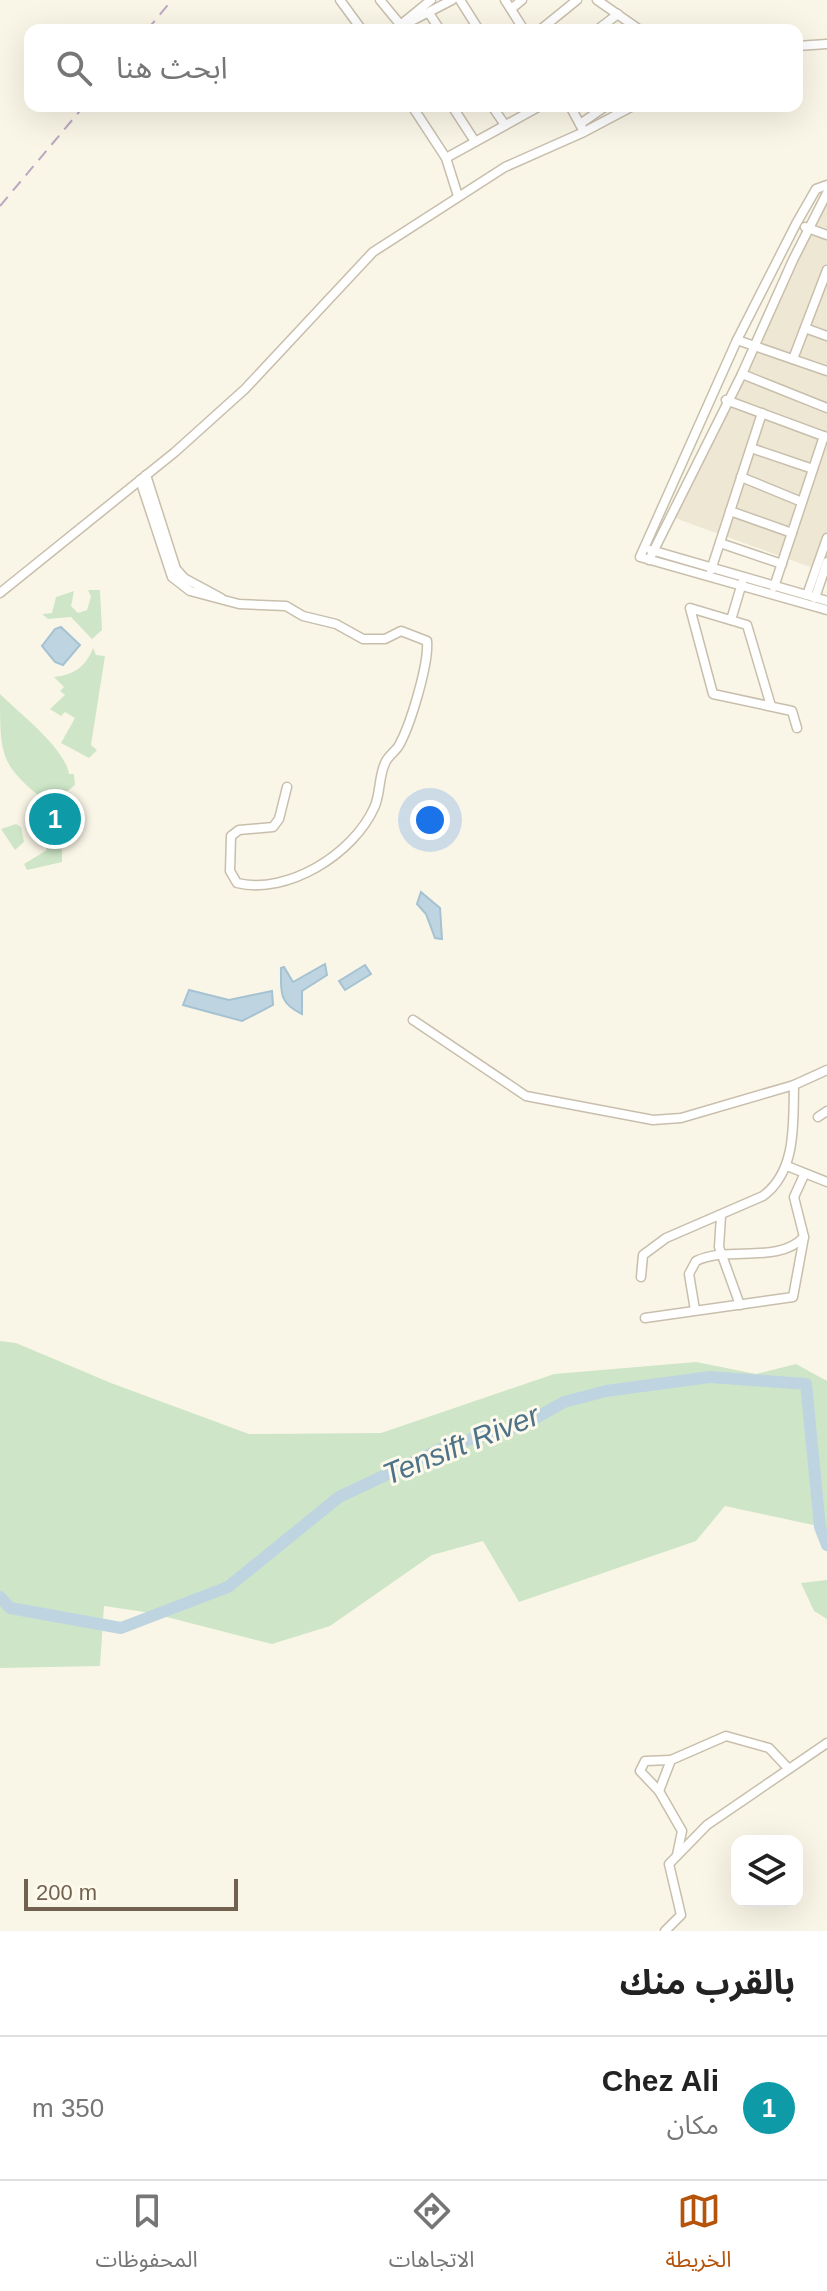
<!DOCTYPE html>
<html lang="ar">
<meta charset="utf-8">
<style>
:root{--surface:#fff;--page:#f2f2f2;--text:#222;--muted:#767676;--line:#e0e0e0;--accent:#b45309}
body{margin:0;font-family:Arial,"Noto Sans Arabic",sans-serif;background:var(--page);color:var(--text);direction:rtl}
.controls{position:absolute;right:24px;bottom:24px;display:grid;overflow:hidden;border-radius:16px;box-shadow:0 8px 32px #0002}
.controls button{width:72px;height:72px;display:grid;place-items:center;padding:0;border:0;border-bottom:2px solid var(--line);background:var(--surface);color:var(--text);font:40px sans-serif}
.scale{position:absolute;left:24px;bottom:20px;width:214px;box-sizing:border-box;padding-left:8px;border:4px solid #71614e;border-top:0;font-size:22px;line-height:28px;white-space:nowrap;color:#71614e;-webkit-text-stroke:6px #fdfaed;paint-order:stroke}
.you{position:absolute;left:430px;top:820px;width:28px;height:28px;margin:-20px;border:6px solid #fff;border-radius:50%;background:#1a73e8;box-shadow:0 0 0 12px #1a73e833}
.badge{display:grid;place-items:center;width:52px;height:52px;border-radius:50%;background:var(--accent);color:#fff;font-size:26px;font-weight:700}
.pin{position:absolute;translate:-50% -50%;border:4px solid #fff;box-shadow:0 2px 8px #0006}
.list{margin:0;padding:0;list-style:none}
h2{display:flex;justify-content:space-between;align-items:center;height:104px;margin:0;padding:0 32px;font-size:34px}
h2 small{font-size:26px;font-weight:400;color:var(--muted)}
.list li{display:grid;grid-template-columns:52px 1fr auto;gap:24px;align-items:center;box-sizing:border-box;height:144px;padding:0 32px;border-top:2px solid var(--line)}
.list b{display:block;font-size:30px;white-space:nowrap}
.list p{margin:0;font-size:26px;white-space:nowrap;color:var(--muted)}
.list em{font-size:26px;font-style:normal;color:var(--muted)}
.icon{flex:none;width:44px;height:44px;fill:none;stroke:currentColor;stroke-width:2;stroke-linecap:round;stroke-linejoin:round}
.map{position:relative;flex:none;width:827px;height:1931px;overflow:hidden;direction:ltr}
.search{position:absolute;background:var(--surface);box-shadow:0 8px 32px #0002;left:24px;right:24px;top:24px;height:88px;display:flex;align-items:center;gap:20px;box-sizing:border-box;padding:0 28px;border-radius:16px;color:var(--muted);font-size:30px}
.sheet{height:248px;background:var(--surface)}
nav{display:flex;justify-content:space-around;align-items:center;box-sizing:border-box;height:112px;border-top:2px solid var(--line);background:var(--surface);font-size:22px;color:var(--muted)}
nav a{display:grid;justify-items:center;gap:4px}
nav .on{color:var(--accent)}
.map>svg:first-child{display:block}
</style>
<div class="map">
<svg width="827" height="1931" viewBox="0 0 827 1931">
<rect width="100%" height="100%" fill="#faf6e7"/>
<!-- residential -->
<polygon fill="#eee7d3" points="824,184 827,185 827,573 672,517 785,277"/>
<!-- green -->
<g fill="#cee6c7">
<polygon points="88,590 100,590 102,630 92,639 71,617 48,619 42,614 52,613 56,597 74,591 71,606 78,613 87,610 91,597"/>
<path d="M93,648L96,655L105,656L91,745L97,750L89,758L61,743L75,718L65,712L61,716L50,709L65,695L60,691L64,687L54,677C73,675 86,667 93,648Z"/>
<path d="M0,694C19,713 65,748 69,774H74L75,785L50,805C0,765 0,758 0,694Z"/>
<polygon points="70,792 83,808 67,822 54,805"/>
<polygon points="50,818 62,839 62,862 27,870 24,864 47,850 40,833"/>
<polygon points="16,824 21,827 24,842 15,850 1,829"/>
<polygon points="0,1341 16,1343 111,1383 249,1434 381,1433 554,1374 696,1362 756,1374 796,1364 827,1381 827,1528 725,1506 696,1541 519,1602 483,1541 432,1555 330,1626 272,1644 151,1613 104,1606 100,1666 0,1668"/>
<polygon points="827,1580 827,1619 814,1611 801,1583"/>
</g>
<!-- water -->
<g fill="#bed5e1" stroke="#a5c2d2" stroke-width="2">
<polygon points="61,627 80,645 63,665 55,662 42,646 55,629"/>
<polygon points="421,892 440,908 442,939 435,938 426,914 417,904"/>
<path d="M325,964L327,975L302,991V1014C278,1003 281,991 281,968L284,967L293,982Z"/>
<polygon points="365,965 371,974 345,990 339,981"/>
<polygon points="189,990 229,1000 272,991 273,1005 242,1021 183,1005"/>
</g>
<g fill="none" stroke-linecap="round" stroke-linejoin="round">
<!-- river -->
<polyline stroke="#bed5e1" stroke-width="12" points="0,1597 10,1608 121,1628 228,1587 339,1497 447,1446 525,1424 564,1402 606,1391 710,1377 806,1384 820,1527 827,1545"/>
<!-- minor casing -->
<g stroke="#c8beac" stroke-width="11">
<g id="minor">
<polyline points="340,0 362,30"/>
<polyline points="380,0 404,29"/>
<polyline points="460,0 479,30"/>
<polyline points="505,0 524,30"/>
<polyline points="597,0 640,30"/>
<polyline points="511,9 522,0"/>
<polyline points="429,13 440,30"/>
<polyline points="404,22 431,0"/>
<polyline points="394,30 452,0"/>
<polyline points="540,30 577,0"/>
<polyline points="597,30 618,14"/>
<polyline points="797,46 827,44"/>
<polyline points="412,106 446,158 458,196"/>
<polyline points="452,106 474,140"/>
<polyline points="492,106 505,125"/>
<polyline points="570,106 582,128"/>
<polyline points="580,124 606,106"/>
<polyline points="446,158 540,106"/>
<polyline points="827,185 816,189 796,224 737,340 640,557 827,610"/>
<polyline points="805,227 827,235"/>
<polyline points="805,328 827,336"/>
<polyline points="737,340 827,371"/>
<polyline points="793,359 827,270"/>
<polyline points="742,374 827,408"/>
<polyline points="726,400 826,437"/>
<polyline points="751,448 813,469"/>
<polyline points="146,475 176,569 184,578 221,598"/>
<polyline points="741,477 802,502"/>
<path d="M140,480L172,577L190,591L239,604L286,606L303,616L336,624L363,639H385L401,631L427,641C429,664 410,727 398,747C394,752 389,756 386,761C378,776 381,794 374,808C353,854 288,895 237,883L230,871L231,836L239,830L273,827L279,819L287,787"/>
<polyline points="730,511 792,533"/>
<polyline points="720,543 782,564"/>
<polyline points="651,550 827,601"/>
<polyline points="649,560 742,374 793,260 827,193"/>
<polyline points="711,570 762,413"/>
<polyline points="774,587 824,436"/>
<polyline points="0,593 175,452 245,389 373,252 505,167 584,132 633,106"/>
<polyline points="807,595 827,538"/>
<polyline points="815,598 827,562"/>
<polyline points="731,620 742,583"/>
<polyline points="771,706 747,625 690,608 713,694 792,711 797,728"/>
<polyline points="413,1020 526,1096 653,1120 681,1118 794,1085 827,1070"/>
<polyline points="818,1117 827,1111"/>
<polyline points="787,1166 827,1182"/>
<polyline points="721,1216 719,1247 740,1305"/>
<path d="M641,1277L643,1255L666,1238L763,1196C797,1171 793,1123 794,1085"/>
<path d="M695,1310L689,1274L696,1261C729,1245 777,1265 804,1237"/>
<polyline points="645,1318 793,1297 804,1237 794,1197 804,1175"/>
<polyline points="659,1791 640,1771 645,1761 671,1760"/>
<polyline points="677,1855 682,1831 659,1791 671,1760 726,1736 769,1748 787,1767"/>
<polyline points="665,1931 681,1915 669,1864 707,1825 827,1743"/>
</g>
</g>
<!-- minor -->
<use href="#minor" stroke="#fff" stroke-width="8"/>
<!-- rail -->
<g stroke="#bba7c2" stroke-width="2" stroke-dasharray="12 8" stroke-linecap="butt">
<polyline points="147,30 172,0"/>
<polyline points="0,206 84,106"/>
</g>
</g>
<g text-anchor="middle" stroke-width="6" stroke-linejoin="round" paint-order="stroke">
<!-- water labels -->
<g font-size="30" font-style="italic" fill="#4e7388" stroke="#fdfaed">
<text transform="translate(461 1445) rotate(-22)" y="10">Tensift River</text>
</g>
</g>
</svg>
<div class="controls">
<button><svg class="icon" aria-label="layers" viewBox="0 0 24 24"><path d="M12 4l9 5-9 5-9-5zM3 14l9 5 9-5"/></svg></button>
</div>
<div class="scale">200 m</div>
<div class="you"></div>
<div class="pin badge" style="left:55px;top:819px;background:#0f9aa8">1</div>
<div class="search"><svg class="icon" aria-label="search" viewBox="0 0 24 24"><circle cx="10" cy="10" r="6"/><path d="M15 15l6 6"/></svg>ابحث هنا</div>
</div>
<section class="sheet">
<h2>بالقرب منك<small></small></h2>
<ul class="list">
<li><span class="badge" style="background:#0f9aa8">1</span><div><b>Chez Ali</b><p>مكان</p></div><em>350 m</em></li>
</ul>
</section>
<nav>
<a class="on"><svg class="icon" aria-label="map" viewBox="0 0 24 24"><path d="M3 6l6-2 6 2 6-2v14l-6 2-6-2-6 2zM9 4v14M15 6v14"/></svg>الخريطة</a>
<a><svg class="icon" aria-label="directions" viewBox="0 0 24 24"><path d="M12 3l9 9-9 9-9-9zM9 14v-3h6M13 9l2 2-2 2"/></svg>الاتجاهات</a>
<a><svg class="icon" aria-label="saved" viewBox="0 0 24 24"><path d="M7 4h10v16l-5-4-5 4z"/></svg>المحفوظات</a>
</nav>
